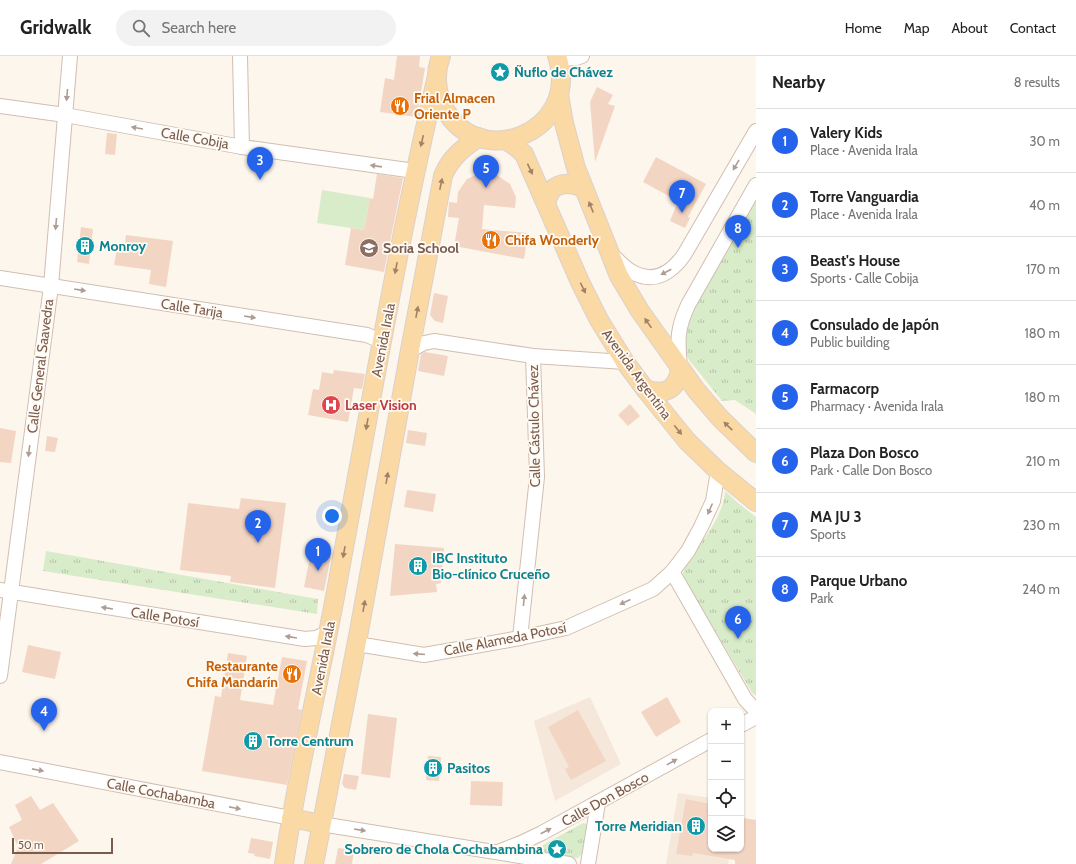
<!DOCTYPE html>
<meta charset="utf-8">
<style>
:root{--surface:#fff;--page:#f2f2f2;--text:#222;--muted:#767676;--line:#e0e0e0;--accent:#2563eb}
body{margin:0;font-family:Cabin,sans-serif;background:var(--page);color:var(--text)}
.controls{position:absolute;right:12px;bottom:12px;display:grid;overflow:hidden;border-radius:8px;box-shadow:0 1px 3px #0004}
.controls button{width:36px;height:36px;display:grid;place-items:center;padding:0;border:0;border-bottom:1px solid var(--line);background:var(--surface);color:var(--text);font:20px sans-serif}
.scale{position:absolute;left:12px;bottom:10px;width:101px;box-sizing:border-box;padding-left:4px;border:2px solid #7a5c4d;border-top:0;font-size:11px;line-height:14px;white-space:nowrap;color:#7a5c4d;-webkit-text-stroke:3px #fffaf3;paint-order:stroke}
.you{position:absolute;left:332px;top:460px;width:14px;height:14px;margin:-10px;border:3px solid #fff;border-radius:50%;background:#1a73e8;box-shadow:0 0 0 6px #1a73e833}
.badge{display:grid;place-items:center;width:26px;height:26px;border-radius:50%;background:var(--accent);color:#fff;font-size:13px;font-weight:700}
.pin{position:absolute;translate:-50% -33px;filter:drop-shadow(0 1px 2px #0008)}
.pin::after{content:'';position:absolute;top:21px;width:14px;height:12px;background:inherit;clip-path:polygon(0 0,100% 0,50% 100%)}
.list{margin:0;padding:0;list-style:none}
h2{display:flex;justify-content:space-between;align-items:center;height:52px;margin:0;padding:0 16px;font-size:17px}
h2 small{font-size:13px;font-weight:400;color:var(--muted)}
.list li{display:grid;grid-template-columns:26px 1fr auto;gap:12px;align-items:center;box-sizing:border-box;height:64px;padding:0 16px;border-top:1px solid var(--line)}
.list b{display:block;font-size:15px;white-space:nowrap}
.list p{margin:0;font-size:13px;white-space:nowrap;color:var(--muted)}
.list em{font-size:13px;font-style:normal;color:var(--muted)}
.icon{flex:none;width:22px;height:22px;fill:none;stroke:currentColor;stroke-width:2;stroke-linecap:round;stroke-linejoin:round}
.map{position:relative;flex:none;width:756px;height:808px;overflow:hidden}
header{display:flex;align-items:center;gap:24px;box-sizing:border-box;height:56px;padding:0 20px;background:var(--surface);border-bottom:1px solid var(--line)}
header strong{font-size:19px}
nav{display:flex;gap:22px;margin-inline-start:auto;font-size:14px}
.search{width:280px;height:36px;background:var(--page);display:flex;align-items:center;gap:10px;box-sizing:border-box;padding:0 14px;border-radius:22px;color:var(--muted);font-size:15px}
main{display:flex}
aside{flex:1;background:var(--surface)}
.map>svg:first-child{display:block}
</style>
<header>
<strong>Gridwalk</strong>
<div class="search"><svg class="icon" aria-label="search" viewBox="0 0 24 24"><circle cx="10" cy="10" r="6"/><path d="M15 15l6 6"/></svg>Search here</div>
<nav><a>Home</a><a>Map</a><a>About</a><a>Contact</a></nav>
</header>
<main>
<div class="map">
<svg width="756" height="808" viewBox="0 0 756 808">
<defs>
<pattern id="grass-tufts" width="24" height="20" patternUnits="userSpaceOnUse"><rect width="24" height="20" fill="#d8ecc9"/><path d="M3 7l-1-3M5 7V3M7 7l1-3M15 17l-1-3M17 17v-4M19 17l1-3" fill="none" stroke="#b4c2a5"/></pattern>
</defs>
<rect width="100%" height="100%" fill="#fdf6ec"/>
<!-- residential -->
<g fill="#f5e8da">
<polygon points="590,641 621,708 555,745 534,665"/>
<polygon points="678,737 711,742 711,793 731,793 728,808 666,808"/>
</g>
<!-- grass -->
<g fill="url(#grass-tufts)">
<polygon points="756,130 756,358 735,344 722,345 689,304 682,288 685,255"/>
<path d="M725,435L737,446L756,461V640L752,637L688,529L683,518L684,513C697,490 724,462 725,435Z"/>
<polygon points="46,495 318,543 317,558 43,515"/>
<polygon points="583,767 586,768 589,772 584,796 578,802 541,798 539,792 543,789"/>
</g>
<!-- pitch -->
<polygon fill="#d8ecc9" points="322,134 370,142 364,174 317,167"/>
<!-- building -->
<g fill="#f3d5c3">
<polygon points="397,0 420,0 419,11 425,12 417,61 380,56 385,22 394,24"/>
<polygon points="597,31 613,39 608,48 615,50 595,106 590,46"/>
<polygon points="107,77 117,78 115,99 105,98"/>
<polygon points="656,101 706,128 688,161 690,162 685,172 670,165 678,145 643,126"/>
<polygon points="488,113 510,128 516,141 515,152 484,149 482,173 528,177 524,203 454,190 459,162 448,161 449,146 457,147 458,136 467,123"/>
<polygon points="377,118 403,122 384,216 345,209 351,172 364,174 370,142 373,143"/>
<polygon points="81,171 93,173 89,208 77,206"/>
<polygon points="126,179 173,185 166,231 149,228 151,214 114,209 117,193 124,194"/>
<polygon points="434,237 448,240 443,267 435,265 430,259"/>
<polygon points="425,296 448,300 444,320 418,315 421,298"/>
<polygon points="334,314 365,318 362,333 354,332 348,366 308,359 313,333 319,334 322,316 333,318"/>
<polygon points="630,348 640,360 628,370 618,359"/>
<polygon points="0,372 16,375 11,407 0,406"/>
<polygon points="408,374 427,377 425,390 406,387"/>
<polygon points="47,380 58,382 55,396 45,395"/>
<polygon points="407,434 436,438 433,456 404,451"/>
<polygon points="241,442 286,447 275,532 230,526 231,520 180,514 188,447 239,453"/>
<polygon points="395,488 444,492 441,527 436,528 437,536 390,540"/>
<polygon points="311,496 331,500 324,535 304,531"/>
<polygon points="28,589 61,596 55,623 22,616"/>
<polygon points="228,597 247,600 240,644 273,649 282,601 307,605 298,653 302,654 287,729 202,715 215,640 221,641"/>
<polygon points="667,641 681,666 656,681 641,656"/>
<polygon points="578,654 606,705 571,724 565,713 569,711 548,671"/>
<polygon points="368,658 397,662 390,722 361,718"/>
<polygon points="428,700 441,701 439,725 426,724"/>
<polygon points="344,718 359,720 356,734 345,732 342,728"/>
<polygon points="471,725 503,726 502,750 470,749"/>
<polygon points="31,740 40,754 53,747 79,785 41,808 11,808 18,791 9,771 22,764 15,749"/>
<polygon points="686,743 711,748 711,793 741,793 741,774 743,762 756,764 756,808 735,808 735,804 693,797 692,800 676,798"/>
<polygon points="251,782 273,786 270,803 254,800 255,798 248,797"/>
<polygon points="338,792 354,794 352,808 335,808"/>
</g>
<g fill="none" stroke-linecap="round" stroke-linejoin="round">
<!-- minor casing -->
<g stroke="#d1beb0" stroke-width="16">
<g id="minor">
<polyline points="240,0 242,91"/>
<polyline points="558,3 576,2 582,0"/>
<polyline points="0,50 65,59 242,91 415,115"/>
<path d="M612,199C619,205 625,213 634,217C655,228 672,216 684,199L756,75"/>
<polyline points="0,222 367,279 376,283 382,287"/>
<polyline points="410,294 424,287 434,285 533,300 625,306"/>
<path d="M680,312C678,285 676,275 688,249L756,129"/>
<polyline points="672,516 677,524 745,643 756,655"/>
<polyline points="0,534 305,583 316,582 329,576"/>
<polyline points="520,582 537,421 533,300"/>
<polyline points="357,588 424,599 520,582 566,572 653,533 672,516 688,495 701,471 713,445 718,415"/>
<polyline points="0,620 51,230 70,0"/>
<polyline points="741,669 756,661"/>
<polyline points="0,706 291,762"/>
<polyline points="321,768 569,808"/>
<polyline points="498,796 521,787 542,777 711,684"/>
<polyline points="588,808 598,747"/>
</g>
</g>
<!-- major casing -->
<g stroke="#dad1cd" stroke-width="20">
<g id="major">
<path d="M441,0C435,16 436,32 442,47C473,119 583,78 557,0"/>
<polyline points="559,39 564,67 576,112 619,220 640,255 696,334 720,362 756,397"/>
<polyline points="506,84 516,91 524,98 580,226 599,264 625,306 645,333 687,385 718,415 756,446"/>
<path d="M546,147C547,144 549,138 551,135C560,125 572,127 583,132"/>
<path d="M645,333C664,340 678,334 680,312"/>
<polyline points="291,762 321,768"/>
<path d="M284,808C298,711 322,615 339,519C370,352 398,185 437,20"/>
<path d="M314,808L359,575L410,294L443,120C450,102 463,92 479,81"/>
</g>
</g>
<!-- minor -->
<use href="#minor" stroke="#fff" stroke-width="14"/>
<!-- major -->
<use href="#major" stroke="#fbd9a5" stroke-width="18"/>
</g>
<!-- one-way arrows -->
<defs><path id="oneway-solid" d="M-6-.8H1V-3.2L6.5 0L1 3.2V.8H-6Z"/></defs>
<g fill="#af9d94">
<use href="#oneway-solid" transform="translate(67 39) rotate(95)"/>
<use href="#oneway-solid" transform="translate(137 72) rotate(-170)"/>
<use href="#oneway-solid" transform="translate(736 109) rotate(120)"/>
<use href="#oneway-solid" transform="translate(376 110) rotate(-172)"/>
<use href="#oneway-solid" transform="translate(56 168) rotate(95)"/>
<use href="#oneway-solid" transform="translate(666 216) rotate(152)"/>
<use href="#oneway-solid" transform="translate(80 234) rotate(9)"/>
<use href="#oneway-solid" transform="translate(250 261) rotate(9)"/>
<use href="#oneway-solid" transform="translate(29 395) rotate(97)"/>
<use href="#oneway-solid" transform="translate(710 453) rotate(114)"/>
<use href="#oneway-solid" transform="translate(524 544) rotate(-84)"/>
<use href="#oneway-solid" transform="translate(625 546) rotate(155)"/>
<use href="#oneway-solid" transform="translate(107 552) rotate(-171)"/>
<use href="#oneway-solid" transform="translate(291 581) rotate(-171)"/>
<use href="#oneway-solid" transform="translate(419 598) rotate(-175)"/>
<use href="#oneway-solid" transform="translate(672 706) rotate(-29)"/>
<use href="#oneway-solid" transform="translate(38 714) rotate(11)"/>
<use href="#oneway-solid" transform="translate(235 752) rotate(11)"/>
<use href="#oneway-solid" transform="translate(360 774) rotate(9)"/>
<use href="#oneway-solid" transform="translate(546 775) rotate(-28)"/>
</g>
<g fill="#a18267">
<use href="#oneway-solid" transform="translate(422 85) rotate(103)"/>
<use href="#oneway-solid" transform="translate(530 113) rotate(65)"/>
<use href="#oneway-solid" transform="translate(441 128) rotate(-78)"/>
<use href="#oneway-solid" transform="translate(591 151) rotate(-112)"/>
<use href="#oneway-solid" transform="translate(396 212) rotate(101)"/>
<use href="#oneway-solid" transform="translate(583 232) rotate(64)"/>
<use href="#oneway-solid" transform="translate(417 256) rotate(-79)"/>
<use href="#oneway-solid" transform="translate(648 267) rotate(-125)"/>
<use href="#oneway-solid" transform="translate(367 368) rotate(100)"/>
<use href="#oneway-solid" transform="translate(728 370) rotate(-136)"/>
<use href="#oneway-solid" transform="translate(678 374) rotate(51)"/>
<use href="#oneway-solid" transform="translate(387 422) rotate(-80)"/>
<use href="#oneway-solid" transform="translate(344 496) rotate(100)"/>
<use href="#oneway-solid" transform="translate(364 550) rotate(-80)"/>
</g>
<!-- icons -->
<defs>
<g id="sight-disc" transform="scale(1)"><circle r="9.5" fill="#0f9aa8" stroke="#fffaf3"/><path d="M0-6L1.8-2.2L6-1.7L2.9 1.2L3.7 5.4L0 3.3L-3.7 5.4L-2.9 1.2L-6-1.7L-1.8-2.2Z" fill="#fff"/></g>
<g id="restaurant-disc" transform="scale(1)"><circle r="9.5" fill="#e8710a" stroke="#fffaf3"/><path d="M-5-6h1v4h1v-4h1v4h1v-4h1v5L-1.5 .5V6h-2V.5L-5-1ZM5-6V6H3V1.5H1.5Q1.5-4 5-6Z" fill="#fff"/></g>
<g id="building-disc" transform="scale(1)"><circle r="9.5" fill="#0f9aa8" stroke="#fffaf3"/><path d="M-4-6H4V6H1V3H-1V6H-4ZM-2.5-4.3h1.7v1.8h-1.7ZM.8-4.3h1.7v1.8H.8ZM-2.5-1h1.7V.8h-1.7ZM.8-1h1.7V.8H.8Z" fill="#fff"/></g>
<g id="school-disc" transform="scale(1)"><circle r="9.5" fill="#8d6e63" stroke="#fffaf3"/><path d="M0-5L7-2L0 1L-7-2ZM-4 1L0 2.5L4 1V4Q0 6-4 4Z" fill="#fff"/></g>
<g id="hospital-disc" transform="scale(1)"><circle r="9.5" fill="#e0444e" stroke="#fffaf3"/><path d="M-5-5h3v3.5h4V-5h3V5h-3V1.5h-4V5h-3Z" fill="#fff"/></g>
</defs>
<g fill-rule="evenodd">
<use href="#sight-disc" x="500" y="16"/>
<use href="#restaurant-disc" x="400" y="50"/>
<use href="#restaurant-disc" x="491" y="184"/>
<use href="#building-disc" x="85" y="190"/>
<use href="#school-disc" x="369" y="192"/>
<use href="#hospital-disc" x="331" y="349"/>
<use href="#building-disc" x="418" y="510"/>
<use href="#restaurant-disc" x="292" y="618"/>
<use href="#building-disc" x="253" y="685"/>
<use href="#building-disc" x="433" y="712"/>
<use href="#building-disc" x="696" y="770"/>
<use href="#sight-disc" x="557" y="793"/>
</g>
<g text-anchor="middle" stroke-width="3.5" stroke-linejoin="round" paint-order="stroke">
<!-- culture labels -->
<g font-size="14" font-weight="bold" fill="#0d838f" stroke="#fffaf3" text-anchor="start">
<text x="514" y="21">Ñuflo de Chávez</text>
<text x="99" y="195">Monroy</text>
<text x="432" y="507">IBC Instituto<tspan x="432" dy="16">Bio-clínico Cruceño</tspan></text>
<text x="267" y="690">Torre Centrum</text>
<text x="447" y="717">Pasitos</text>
<text x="682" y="775" text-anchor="end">Torre Meridian</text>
<text x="543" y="798" text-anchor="end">Sobrero de Chola Cochabambina</text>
</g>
<!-- food labels -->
<g font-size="14" font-weight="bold" fill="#c56008" stroke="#fffaf3" text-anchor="start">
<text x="414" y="47">Frial Almacen<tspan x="414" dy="16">Oriente P</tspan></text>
<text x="505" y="189">Chifa Wonderly</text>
<text x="278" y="615" text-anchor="end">Restaurante<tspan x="278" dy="16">Chifa Mandarín</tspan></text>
</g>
<!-- street labels -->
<g font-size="14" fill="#7a5c4d" stroke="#fffaf3">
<text transform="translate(195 82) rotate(10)" y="5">Calle Cobija</text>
<text transform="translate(192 252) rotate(9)" y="5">Calle Tarija</text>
<text transform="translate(383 284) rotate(-79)" y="5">Avenida Irala</text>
<text transform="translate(40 310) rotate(-83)" y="5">Calle General Saavedra</text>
<text transform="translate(637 318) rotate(54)" y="5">Avenida Argentina</text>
<text transform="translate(534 370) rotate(-91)" y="5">Calle Cástulo Chávez</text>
<text transform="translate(165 561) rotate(9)" y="5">Calle Potosí</text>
<text transform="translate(505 583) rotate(-11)" y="5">Calle Alameda Potosí</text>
<text transform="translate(323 602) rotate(-79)" y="5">Avenida Irala</text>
<text transform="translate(161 737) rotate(11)" y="5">Calle Cochabamba</text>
<text transform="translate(605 743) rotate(-29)" y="5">Calle Don Bosco</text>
</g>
<!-- education labels -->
<g font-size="14" font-weight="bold" fill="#785e54" stroke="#fffaf3" text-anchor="start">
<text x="383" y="197">Soria School</text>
</g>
<!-- health labels -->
<g font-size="14" font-weight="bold" fill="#be3a42" stroke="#fffaf3" text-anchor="start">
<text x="345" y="354">Laser Vision</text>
</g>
</g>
</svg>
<div class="controls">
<button>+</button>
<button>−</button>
<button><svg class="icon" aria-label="locate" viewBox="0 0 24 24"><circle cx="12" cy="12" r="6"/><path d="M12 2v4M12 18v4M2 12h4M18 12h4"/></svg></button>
<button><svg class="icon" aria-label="layers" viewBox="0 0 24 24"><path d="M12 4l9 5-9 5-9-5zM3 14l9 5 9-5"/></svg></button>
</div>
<div class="scale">50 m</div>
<div class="you"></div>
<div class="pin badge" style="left:318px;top:515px">1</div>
<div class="pin badge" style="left:258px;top:487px">2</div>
<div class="pin badge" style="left:260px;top:124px">3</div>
<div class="pin badge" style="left:44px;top:675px">4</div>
<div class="pin badge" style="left:486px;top:132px">5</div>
<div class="pin badge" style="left:738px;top:583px">6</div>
<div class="pin badge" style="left:682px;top:157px">7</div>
<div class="pin badge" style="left:738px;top:192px">8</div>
</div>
<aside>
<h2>Nearby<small>8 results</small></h2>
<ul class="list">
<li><span class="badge">1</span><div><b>Valery Kids</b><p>Place · Avenida Irala</p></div><em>30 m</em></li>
<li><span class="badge">2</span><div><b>Torre Vanguardia</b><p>Place · Avenida Irala</p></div><em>40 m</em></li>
<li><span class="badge">3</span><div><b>Beast's House</b><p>Sports · Calle Cobija</p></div><em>170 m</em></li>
<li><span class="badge">4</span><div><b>Consulado de Japón</b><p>Public building</p></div><em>180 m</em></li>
<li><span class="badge">5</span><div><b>Farmacorp</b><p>Pharmacy · Avenida Irala</p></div><em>180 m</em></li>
<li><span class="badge">6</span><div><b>Plaza Don Bosco</b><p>Park · Calle Don Bosco</p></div><em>210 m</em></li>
<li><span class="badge">7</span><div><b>MA JU 3</b><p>Sports</p></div><em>230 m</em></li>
<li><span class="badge">8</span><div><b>Parque Urbano</b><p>Park</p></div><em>240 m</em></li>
</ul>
</aside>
</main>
